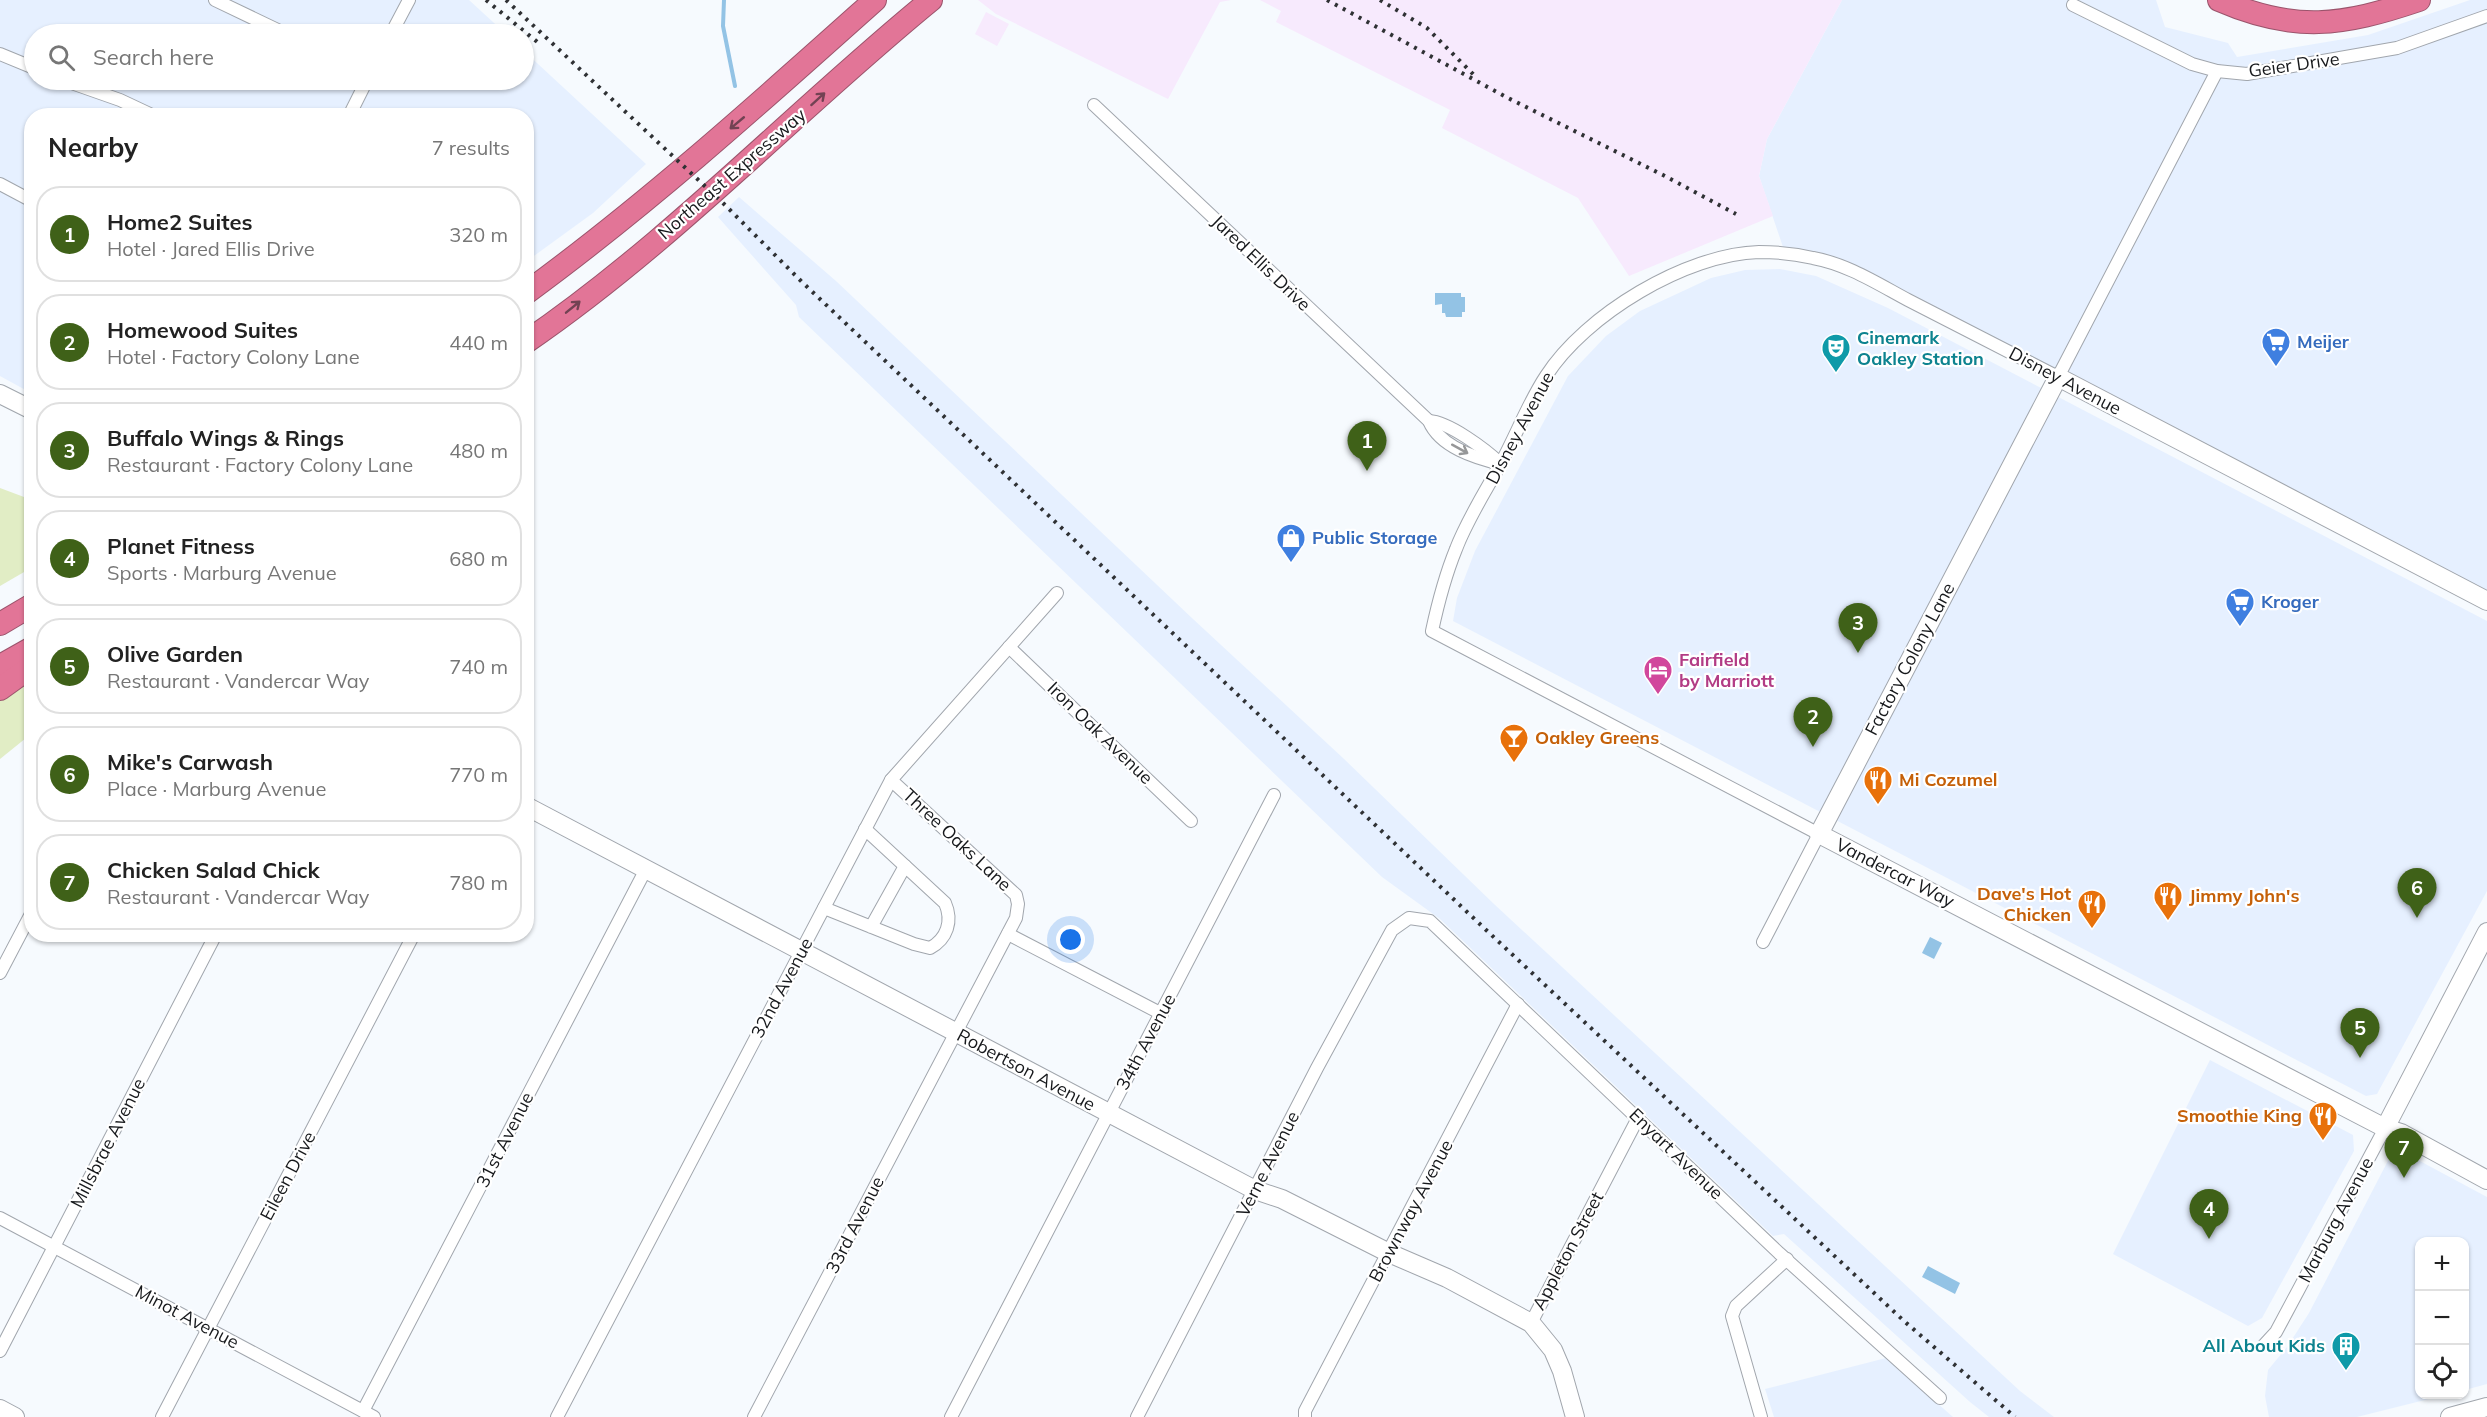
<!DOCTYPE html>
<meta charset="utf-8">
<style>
:root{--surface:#fff;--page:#f6f6f6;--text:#222;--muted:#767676;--line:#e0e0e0;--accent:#3f6118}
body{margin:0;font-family:Mulish,sans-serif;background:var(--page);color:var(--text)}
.controls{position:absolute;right:18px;bottom:18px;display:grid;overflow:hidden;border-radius:12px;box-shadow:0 2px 4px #0004}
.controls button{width:54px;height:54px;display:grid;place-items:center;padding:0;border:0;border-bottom:2px solid var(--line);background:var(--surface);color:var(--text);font:30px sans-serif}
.you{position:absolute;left:1071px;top:940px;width:21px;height:21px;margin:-15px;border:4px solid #fff;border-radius:50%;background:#1a73e8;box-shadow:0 0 0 9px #1a73e833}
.badge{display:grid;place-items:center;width:39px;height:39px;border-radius:50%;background:var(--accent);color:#fff;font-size:20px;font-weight:700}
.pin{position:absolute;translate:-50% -50px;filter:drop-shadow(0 2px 3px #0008)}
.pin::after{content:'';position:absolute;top:32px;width:21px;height:18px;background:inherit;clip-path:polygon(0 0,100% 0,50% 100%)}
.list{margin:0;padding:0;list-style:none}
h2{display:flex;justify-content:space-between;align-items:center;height:78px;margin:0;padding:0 24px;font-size:26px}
h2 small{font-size:20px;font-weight:400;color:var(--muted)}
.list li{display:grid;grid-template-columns:39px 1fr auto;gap:18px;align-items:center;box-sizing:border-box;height:96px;margin:0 12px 12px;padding:0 12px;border:2px solid var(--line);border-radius:24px}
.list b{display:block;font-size:22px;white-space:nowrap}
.list p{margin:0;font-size:20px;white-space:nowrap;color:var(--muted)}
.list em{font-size:20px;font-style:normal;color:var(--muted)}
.icon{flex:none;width:33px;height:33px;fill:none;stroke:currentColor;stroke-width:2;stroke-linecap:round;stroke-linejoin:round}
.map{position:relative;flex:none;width:2487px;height:1417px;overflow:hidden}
.search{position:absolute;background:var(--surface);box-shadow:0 2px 4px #0004;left:24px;top:24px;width:510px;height:66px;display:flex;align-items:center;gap:15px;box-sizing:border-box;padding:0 21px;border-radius:33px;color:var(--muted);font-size:22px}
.panel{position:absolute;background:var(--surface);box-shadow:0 2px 4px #0004;left:24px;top:108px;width:510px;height:834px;border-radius:24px}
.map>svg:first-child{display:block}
</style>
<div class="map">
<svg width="2487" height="1417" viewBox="0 0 2487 1417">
<rect width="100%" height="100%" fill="#f6fafe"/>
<!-- built -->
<g fill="#e6f0ff">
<polygon points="0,0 469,0 506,34 34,34 34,80 524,80 524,51 646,164 593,213 527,261 526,116 32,116 31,393 0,376"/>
<polygon points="1842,0 2156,0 2165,27 2228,43 2237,57 2368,35 2470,0 2487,0 2487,601 1853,271 1785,253 1759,176 1767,139"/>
<polygon points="739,197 836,281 1193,619 1343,758 1494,904 2020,1391 2054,1417 1989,1417 1970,1402 1784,1234 1773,1236 1440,919 1382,877 799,317 796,305 718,217"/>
<polygon points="1780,269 1816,276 1888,308 2487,621 2487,891 2377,1094 2366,1096 1453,621 1457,598 1475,551 1568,376 1606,336 1640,311 1711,278 1745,270"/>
<polygon points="2210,1060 2353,1135 2354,1151 2262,1318 2248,1326 2113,1254"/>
<polygon points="2403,1152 2487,1197 2487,1384 2465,1390 2464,1242 2420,1242 2420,1394 2445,1395 2357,1417 2269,1417 2265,1396 2268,1370 2287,1347 2309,1313 2392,1153"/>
<polygon points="1886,1358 1953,1417 1774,1417 1765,1389"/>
</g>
<!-- industrial -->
<g fill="#f7eafd">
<polygon points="978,0 1231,0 1220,2 1168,99 996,14"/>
<polygon points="1260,0 1842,0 1767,139 1759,176 1773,216 1629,276 1578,198 1442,128 1450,110 1276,22 1281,11"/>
<polygon points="986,12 1009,24 997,46 975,34"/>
</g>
<!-- green -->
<g fill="#e1edc5">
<polygon points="0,488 32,500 31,568 0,586"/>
<polygon points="31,681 31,734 0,759 0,701"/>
</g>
<!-- water -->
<g fill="#93c3e5">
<polygon points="1435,293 1461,293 1461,297 1465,297 1465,312 1462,312 1462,317 1446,317 1445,313 1442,313 1442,304 1435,305"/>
<polygon points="1930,937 1942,943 1934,959 1922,953"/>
<polygon points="1928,1266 1960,1283 1955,1294 1922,1277"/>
</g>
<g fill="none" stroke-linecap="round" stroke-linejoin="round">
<!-- stream -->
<polyline stroke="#93c3e5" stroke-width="4" points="724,0 723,26 735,86"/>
<!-- street casing -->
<g stroke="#a1a6ad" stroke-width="14">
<g id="street">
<polyline points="215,0 286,34"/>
<polyline points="2073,5 2192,64 2217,71 2247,74 2397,48 2487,16"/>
<polyline points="391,34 409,0"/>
<polyline points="0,54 34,68"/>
<polyline points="63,80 120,100 154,116"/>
<path d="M1094,105L1429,421C1440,447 1475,458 1501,464"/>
<polyline points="349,116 367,80"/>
<polyline points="0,184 32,201"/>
<path d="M1429,421C1449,422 1485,449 1501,464"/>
<polyline points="1009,647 1191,821"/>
<polyline points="865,829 905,866"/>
<path d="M824,908L914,944L930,948C947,939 953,921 945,903L905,866L871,927"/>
<polyline points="1008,934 1162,1014"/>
<path d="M1763,942L1819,834L1432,631C1438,603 1445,576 1456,549C1467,520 1485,492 1500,465C1516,436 1528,403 1546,376C1585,315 1686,254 1759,252C1777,252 1796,254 1813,258C1847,264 1878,284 1908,300C1958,326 2008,351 2058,377L2217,71"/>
<polyline points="0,973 32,912"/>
<polyline points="0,1218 374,1417"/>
<polyline points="1531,1323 1638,1118"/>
<polyline points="2264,1345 2276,1332 2385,1128"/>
<polyline points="0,1351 216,934"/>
<polyline points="363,1411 646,869"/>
<polyline points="162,1417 414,934"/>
<polyline points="557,1417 891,780 1057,593"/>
<polyline points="754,1417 1016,918 1018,904 1016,895 891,780"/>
<polyline points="951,1417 1274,795"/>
<polyline points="1137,1417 1317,1068 1392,930 1409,918 1430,921 1779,1253 1940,1398"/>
<polyline points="1305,1417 1305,1411 1518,1004"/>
<polyline points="1761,1417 1732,1316 1736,1306 1787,1259"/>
</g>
</g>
<!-- secondary casing -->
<g stroke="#a1a6ad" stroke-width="20">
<g id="secondary">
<polyline points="0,394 32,410"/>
<polyline points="2487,601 2058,377 1819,834 2385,1128 2401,1133 2487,1180"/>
<polyline points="526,806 1255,1190 1282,1199 1389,1253 1447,1278 1531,1323 1553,1350 1562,1371 1575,1417"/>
<polyline points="2385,1128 2487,932"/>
<polyline points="0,1409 15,1417"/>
<polyline points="2450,1417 2487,1407"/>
</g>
</g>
<!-- highway casing -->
<g stroke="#9b546c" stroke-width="24">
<g id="highway">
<path d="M2219,0C2295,33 2342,26 2419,0"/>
<path d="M526,293C649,203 762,101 875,0"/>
<path d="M526,342C672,242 795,111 931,0"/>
<polyline points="0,624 32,605"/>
<polyline points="0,666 32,648"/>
<polyline points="0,689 32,666"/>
</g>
</g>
<!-- street -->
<use href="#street" stroke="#fff" stroke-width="12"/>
<!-- secondary -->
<use href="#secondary" stroke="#fff" stroke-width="18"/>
<!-- highway -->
<use href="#highway" stroke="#e27597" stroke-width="22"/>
<!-- rail -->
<g stroke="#2f3134" stroke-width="4" stroke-dasharray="3 6" stroke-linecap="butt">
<polyline points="486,0 541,45"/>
<polyline points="506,0 724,204 802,282 1484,928 1904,1321 2015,1417"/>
<polyline points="1327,0 1508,98 1663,175 1736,214"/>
<polyline points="1380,0 1427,28 1475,76"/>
</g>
</g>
<!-- one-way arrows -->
<defs><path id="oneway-shaft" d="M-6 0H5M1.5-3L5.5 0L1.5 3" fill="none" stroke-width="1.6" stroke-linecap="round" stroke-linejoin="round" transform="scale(1.5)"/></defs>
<g stroke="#724253">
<use href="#oneway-shaft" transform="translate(818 99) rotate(-42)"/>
<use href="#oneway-shaft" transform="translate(737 123) rotate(140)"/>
<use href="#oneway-shaft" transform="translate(573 307) rotate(-39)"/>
</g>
<use stroke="#969798" href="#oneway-shaft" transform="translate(1460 449) rotate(29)"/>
<!-- icons -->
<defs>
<g id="supermarket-pin" transform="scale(1.5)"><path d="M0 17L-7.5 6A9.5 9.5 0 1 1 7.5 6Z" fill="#3f7fe0" stroke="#fff"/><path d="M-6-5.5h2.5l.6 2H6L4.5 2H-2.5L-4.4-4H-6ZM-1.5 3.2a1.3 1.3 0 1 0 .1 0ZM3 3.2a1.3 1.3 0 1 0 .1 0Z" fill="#fff"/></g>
<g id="theatre-pin" transform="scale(1.5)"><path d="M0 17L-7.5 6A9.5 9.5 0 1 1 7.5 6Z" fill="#0f9aa8" stroke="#fff"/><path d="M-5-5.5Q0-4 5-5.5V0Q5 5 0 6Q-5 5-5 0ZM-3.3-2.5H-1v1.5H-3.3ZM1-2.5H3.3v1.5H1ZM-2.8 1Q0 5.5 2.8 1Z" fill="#fff"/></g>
<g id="shop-pin" transform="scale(1.5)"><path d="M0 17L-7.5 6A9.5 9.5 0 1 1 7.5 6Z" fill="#3f7fe0" stroke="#fff"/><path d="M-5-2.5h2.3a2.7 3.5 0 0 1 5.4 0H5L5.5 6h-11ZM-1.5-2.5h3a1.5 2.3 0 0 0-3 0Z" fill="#fff"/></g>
<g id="hotel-pin" transform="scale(1.5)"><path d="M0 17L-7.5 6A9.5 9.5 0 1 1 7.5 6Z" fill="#d1479c" stroke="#fff"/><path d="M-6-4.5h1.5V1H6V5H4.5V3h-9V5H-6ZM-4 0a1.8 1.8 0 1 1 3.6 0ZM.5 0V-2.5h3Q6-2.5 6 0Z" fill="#fff"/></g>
<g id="bar-pin" transform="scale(1.5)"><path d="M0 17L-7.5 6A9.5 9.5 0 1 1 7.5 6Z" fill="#e8710a" stroke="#fff"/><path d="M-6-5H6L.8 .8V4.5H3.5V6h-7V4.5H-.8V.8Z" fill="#fff"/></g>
<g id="restaurant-pin" transform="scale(1.5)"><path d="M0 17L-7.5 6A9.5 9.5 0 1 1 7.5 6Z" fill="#e8710a" stroke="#fff"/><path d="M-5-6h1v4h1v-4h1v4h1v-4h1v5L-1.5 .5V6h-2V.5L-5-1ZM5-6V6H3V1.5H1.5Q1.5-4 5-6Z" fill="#fff"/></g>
<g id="building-pin" transform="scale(1.5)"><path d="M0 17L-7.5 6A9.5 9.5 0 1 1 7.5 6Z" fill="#0f9aa8" stroke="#fff"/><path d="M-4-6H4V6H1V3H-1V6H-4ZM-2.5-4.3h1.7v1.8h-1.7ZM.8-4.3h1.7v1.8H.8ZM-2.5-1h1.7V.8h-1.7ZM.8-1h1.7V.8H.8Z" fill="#fff"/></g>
</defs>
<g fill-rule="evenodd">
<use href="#supermarket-pin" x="2276" y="342"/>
<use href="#theatre-pin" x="1836" y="348"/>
<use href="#shop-pin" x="1291" y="538"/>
<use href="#supermarket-pin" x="2240" y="602"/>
<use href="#hotel-pin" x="1658" y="670"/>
<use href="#bar-pin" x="1514" y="738"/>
<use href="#restaurant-pin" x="1878" y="780"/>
<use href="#restaurant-pin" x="2168" y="896"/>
<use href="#restaurant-pin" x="2092" y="904"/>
<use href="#restaurant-pin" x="2323" y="1116"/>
<use href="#building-pin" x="2346" y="1346"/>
</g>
<g text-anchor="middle" stroke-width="4.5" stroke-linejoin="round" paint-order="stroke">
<!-- street labels -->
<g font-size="18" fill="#16181b" stroke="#fff">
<text transform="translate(2294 65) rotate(-8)" y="6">Geier Drive</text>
<text transform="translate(732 174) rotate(-41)" y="6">Northeast Expressway</text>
<text transform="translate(1261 263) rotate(44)" y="6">Jared Ellis Drive</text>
<text transform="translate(2065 381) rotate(28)" y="6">Disney Avenue</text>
<text transform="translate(1520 428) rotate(-62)" y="6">Disney Avenue</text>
<text transform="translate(1910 659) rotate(-62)" y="6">Factory Colony Lane</text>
<text transform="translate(1100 733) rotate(44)" y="6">Iron Oak Avenue</text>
<text transform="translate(957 840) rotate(43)" y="6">Three Oaks Lane</text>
<text transform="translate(1895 873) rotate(27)" y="6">Vandercar Way</text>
<text transform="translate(782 988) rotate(-62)" y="6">32nd Avenue</text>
<text transform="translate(1146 1042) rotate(-62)" y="6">34th Avenue</text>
<text transform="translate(1026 1070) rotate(28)" y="6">Robertson Avenue</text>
<text transform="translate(505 1140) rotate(-63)" y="6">31st Avenue</text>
<text transform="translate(108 1143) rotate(-63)" y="6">Millsbrae Avenue</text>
<text transform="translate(1676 1154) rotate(44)" y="6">Enyart Avenue</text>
<text transform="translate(1268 1164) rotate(-63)" y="6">Verne Avenue</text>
<text transform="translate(288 1176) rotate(-62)" y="6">Eileen Drive</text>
<text transform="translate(1411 1211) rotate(-62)" y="6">Brownway Avenue</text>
<text transform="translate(2336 1220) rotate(-62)" y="6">Marburg Avenue</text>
<text transform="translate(855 1225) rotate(-63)" y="6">33rd Avenue</text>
<text transform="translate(1568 1251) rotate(-62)" y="6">Appleton Street</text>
<text transform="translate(187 1317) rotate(28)" y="6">Minot Avenue</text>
</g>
<!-- culture labels -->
<g font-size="18" font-weight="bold" fill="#0d838f" stroke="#fff" text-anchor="start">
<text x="1857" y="344">Cinemark<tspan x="1857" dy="21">Oakley Station</tspan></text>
<text x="2325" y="1352" text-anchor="end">All About Kids</text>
</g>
<!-- shop labels -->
<g font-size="18" font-weight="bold" fill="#366cbe" stroke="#fff" text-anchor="start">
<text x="2297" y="348">Meijer</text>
<text x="1312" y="544">Public Storage</text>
<text x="2261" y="608">Kroger</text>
</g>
<!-- hotel labels -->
<g font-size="18" font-weight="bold" fill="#b23c85" stroke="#fff" text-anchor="start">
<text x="1679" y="666">Fairfield<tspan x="1679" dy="21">by Marriott</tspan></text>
</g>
<!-- food labels -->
<g font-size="18" font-weight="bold" fill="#c56008" stroke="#fff" text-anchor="start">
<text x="1535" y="744">Oakley Greens</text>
<text x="1899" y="786">Mi Cozumel</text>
<text x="2071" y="900" text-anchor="end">Dave's Hot<tspan x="2071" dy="21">Chicken</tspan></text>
<text x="2189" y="902">Jimmy John's</text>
<text x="2302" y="1122" text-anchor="end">Smoothie King</text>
</g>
</g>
</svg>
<div class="controls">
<button>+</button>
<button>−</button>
<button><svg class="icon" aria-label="locate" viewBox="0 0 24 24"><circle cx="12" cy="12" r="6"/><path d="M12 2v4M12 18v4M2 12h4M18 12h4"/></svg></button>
</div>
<div class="you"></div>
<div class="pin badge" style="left:1367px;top:471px">1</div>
<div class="pin badge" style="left:1813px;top:747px">2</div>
<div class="pin badge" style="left:1858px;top:653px">3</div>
<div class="pin badge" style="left:2209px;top:1239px">4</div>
<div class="pin badge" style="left:2360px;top:1058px">5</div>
<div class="pin badge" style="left:2417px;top:918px">6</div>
<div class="pin badge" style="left:2404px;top:1178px">7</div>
<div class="search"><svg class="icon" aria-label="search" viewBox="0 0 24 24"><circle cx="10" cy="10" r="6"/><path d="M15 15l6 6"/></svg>Search here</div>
<section class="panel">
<h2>Nearby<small>7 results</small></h2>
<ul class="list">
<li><span class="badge">1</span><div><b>Home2 Suites</b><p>Hotel · Jared Ellis Drive</p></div><em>320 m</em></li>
<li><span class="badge">2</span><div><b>Homewood Suites</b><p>Hotel · Factory Colony Lane</p></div><em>440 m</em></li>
<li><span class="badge">3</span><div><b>Buffalo Wings &amp; Rings</b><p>Restaurant · Factory Colony Lane</p></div><em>480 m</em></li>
<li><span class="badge">4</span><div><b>Planet Fitness</b><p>Sports · Marburg Avenue</p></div><em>680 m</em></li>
<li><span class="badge">5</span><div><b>Olive Garden</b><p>Restaurant · Vandercar Way</p></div><em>740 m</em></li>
<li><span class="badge">6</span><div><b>Mike's Carwash</b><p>Place · Marburg Avenue</p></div><em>770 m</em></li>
<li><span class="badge">7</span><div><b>Chicken Salad Chick</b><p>Restaurant · Vandercar Way</p></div><em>780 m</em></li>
</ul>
</section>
</div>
